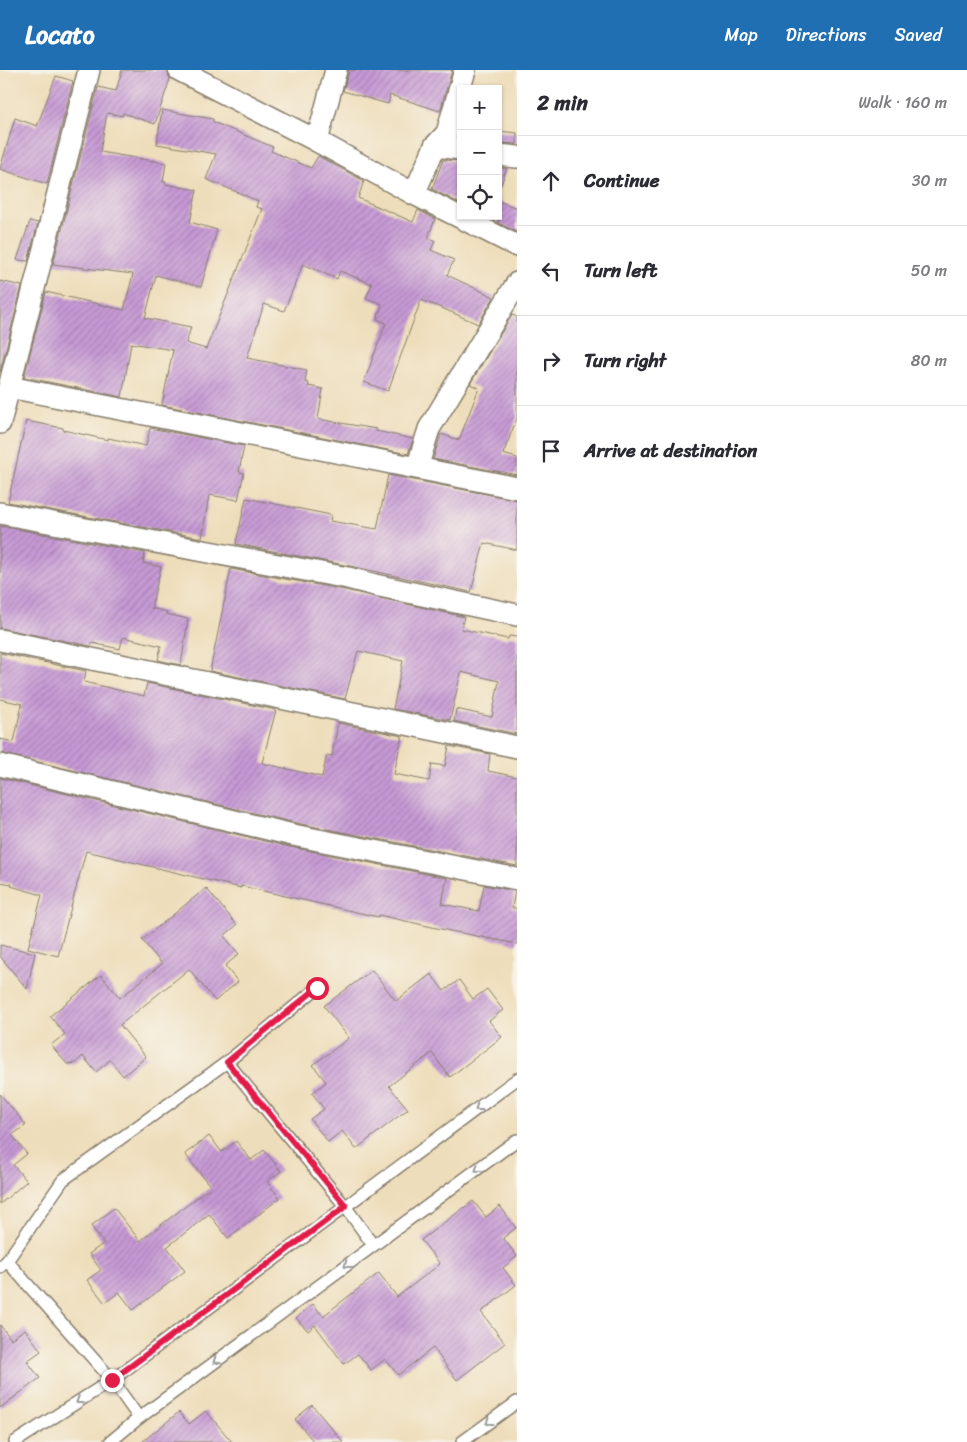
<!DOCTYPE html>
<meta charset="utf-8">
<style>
:root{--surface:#fff;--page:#f7f7f7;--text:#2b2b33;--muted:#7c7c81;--line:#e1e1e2;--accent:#1f6fb2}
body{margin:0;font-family:Sriracha,sans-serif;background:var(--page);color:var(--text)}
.controls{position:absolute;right:15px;top:15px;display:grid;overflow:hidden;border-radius:0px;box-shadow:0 1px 4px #0004}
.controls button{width:45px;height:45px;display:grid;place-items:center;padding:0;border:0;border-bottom:1px solid var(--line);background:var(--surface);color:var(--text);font:25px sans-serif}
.stop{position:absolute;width:15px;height:15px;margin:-11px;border:4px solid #e11d48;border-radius:50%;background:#fff}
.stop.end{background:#e11d48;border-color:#fff;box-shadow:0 1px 5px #0008}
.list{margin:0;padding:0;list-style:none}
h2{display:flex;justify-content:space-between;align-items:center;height:65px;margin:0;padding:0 20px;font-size:21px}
h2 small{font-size:16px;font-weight:400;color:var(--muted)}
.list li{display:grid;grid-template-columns:32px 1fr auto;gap:15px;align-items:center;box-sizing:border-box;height:90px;padding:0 20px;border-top:1px solid var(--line)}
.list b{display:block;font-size:19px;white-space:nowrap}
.list em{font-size:16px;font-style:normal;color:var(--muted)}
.icon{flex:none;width:28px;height:28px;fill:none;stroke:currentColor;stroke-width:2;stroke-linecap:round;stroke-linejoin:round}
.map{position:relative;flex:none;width:517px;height:1372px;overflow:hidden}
header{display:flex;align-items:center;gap:30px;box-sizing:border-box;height:70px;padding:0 25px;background:var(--accent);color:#fff}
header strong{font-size:24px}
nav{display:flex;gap:28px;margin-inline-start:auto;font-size:18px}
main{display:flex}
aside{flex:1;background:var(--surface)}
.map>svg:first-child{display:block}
</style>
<header>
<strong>Locato</strong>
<nav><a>Map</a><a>Directions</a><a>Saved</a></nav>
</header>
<main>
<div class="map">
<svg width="517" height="1372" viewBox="0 0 517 1372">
<defs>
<pattern id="building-hatch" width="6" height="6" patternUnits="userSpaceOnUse" patternTransform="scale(1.25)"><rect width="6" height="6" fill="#c79ad6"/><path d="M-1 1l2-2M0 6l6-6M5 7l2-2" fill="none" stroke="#a17dad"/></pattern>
</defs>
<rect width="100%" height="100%" fill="#f7f3e8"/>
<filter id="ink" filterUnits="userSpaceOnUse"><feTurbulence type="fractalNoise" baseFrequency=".02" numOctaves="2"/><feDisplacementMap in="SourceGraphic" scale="10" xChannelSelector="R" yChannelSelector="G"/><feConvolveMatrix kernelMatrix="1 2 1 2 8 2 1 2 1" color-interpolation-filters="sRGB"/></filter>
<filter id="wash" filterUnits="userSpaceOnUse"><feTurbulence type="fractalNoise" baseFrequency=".0096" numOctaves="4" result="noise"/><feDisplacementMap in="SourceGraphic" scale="20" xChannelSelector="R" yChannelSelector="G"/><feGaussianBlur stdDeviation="1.12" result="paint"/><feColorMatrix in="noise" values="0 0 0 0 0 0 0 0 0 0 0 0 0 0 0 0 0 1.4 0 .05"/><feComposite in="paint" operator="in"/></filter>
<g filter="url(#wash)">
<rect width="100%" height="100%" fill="#eeddba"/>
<g id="blocks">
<!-- building -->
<g fill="url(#building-hatch)">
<polygon points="122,0 167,0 170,9 155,54 123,43 123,46 107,43 100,82 166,93 163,112 166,112 165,114 197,120 190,152 217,160 201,217 156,205 145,248 191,257 186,273 206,279 262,139 256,137 258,131 206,109 216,84 157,74 162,40 213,49 213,52 273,77 271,81 311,98 318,86 364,111 358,128 413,152 418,140 435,149 428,168 435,170 431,180 454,190 447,205 494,227 478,254 444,239 421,230 388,321 364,312 386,253 377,249 382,234 366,228 372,214 340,201 337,209 303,194 284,241 264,234 247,288 307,300 305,312 309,313 308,316 323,319 318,349 376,359 376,361 413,369 408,384 162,335 173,280 131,273 122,327 24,307 46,222 124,240 133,204 53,194 98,17 116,21"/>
<polygon points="349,0 452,0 440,41 390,25 388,34 343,21"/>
<polygon points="56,6 73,11 47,114 0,99 15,48 37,56"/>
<polygon points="498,61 517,63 517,74 498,73"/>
<polygon points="443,90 461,91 461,134 432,119"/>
<polygon points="498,98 507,98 500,117 498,117"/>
<polygon points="498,131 517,138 517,162 498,153"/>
<polygon points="30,151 38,153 28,191 17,190"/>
<polygon points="0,211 22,216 0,302"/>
<polygon points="512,245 517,247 517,348 503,384 517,388 517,405 433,389 441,364 459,370 479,318 470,314"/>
<polygon points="26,351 63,358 63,360 108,370 108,368 146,376 150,358 244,376 239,402 244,403 238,430 209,425 202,468 8,432"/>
<polygon points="388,405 517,430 517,480 484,473 471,522 350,496 236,474 246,428 331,445 330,451 377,459"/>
<polygon points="0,456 145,483 143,493 161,497 151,538 167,542 166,544 188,549 181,595 158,590 161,576 123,567 120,579 92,573 91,576 0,558"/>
<polygon points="231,499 345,520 464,547 461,559 508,569 509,566 517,567 517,664 454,651 456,639 492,647 499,611 461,602 450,650 393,639 403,591 358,581 345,629 210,601"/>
<polygon points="0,583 86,601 84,612 144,626 147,613 276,640 262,693 322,707 327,685 332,686 338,653 402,666 394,704 429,711 432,694 445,696 449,676 490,684 488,701 517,707 517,796 296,753 0,683 0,669 14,672 22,634 0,629"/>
<polygon points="0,708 290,777 447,808 442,834 479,841 484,815 515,821 512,838 517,838 517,874 441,859 379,845 378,847 241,816 241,818 86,781 58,886 28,878 42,825 11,816 12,814 0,812"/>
<polygon points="206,818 237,855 224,866 239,884 225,896 238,912 215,931 189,899 120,955 146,987 123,1006 110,990 96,1002 83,986 75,993 67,994 51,975 65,964 50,946 101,905 120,928 162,894 142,870"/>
<polygon points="0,875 35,883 27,919 0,886"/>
<polygon points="372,900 396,931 431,904 444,921 459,910 473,929 487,919 503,940 489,951 502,967 450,1007 432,983 389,1016 408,1039 356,1079 342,1061 328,1072 310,1049 324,1039 312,1023 326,1012 313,995 349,968 324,936"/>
<polygon points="0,1024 26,1055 12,1065 27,1084 13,1095 27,1111 0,1134"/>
<polygon points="209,1066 222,1082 236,1071 251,1090 264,1080 281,1101 267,1112 280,1128 228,1168 209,1144 167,1177 185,1201 133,1240 119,1222 105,1233 87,1210 101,1200 89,1184 104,1173 91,1156 114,1138 140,1171 170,1148 211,1117 185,1084"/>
<polygon points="473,1131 486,1147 500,1136 516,1158 503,1168 517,1186 503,1198 516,1215 481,1242 505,1273 457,1310 433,1278 398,1305 385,1289 371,1300 358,1284 344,1294 315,1255 308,1261 296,1248 313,1234 323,1246 379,1203 397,1227 440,1194 421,1170"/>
<polygon points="0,1255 11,1269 25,1259 41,1281 27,1291 40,1308 0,1338"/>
<polygon points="312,1335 343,1372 314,1372 295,1349"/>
<polygon points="206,1341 232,1372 142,1372 179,1342 189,1354"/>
</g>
</g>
</g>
<g filter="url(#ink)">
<use href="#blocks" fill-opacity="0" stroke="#857c6b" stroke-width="1"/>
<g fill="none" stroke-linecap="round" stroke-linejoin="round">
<!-- service casing -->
<g stroke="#857c6b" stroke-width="14">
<g id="service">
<polyline points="227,992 345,1136 373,1175"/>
<polyline points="7,1191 112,1310 139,1348"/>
<polyline points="0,1197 7,1191 63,1110 227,992 317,918"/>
<polyline points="15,1372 112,1310 517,1009"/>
<polyline points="110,1372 139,1348 517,1070"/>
<polyline points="462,1372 517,1332"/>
</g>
</g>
<!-- minor casing -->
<g stroke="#857c6b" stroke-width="24">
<g id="minor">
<polyline points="179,0 317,71 414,124 517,176"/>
<polyline points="317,71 336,0"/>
<polyline points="435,76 447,63 465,0"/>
<polyline points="498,85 517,87"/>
<polyline points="414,124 435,76 461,79"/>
<polyline points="9,317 517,418"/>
<polyline points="0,353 89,0"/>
<polyline points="417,398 429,359 517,213"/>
<polyline points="0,443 348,508 375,515 517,545"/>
<polyline points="0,570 517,677"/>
<polyline points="0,695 293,765 517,809"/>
</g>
</g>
<!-- service -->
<use href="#service" stroke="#fff" stroke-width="11"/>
<!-- minor -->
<use href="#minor" stroke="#fff" stroke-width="21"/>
</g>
<!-- one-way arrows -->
<defs><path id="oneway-chevron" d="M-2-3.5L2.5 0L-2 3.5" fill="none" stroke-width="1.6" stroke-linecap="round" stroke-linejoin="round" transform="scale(1.25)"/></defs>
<g stroke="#999">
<use href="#oneway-chevron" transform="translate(478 1038) rotate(143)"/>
<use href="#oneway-chevron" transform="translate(478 1099) rotate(144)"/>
<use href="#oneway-chevron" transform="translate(347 1195) rotate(144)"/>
<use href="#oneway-chevron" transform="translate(216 1291) rotate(144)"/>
<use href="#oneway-chevron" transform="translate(79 1331) rotate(147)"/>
<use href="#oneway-chevron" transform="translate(489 1352) rotate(144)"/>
</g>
</g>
<g fill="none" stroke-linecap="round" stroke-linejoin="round" filter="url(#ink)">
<!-- route -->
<polyline stroke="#e11d48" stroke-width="6" points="112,1310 346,1136 227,992 317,918"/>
</g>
</svg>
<div class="controls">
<button>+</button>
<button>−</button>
<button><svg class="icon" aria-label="locate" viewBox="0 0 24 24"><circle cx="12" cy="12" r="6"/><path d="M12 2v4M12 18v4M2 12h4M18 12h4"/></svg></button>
</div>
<div class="stop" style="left:317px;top:918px"></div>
<div class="stop end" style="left:112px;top:1310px"></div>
</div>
<aside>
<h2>2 min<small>Walk · 160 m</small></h2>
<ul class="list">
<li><svg class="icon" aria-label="ahead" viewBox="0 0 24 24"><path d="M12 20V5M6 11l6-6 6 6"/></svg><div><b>Continue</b></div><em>30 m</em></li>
<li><svg class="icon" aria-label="left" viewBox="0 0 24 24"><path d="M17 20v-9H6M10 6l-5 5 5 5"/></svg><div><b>Turn left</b></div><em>50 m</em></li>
<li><svg class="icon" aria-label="right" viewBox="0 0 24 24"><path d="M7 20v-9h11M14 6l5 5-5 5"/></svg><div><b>Turn right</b></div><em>80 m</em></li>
<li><svg class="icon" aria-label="arrive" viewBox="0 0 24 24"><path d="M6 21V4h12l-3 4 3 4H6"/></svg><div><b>Arrive at destination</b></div></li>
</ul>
</aside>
</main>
